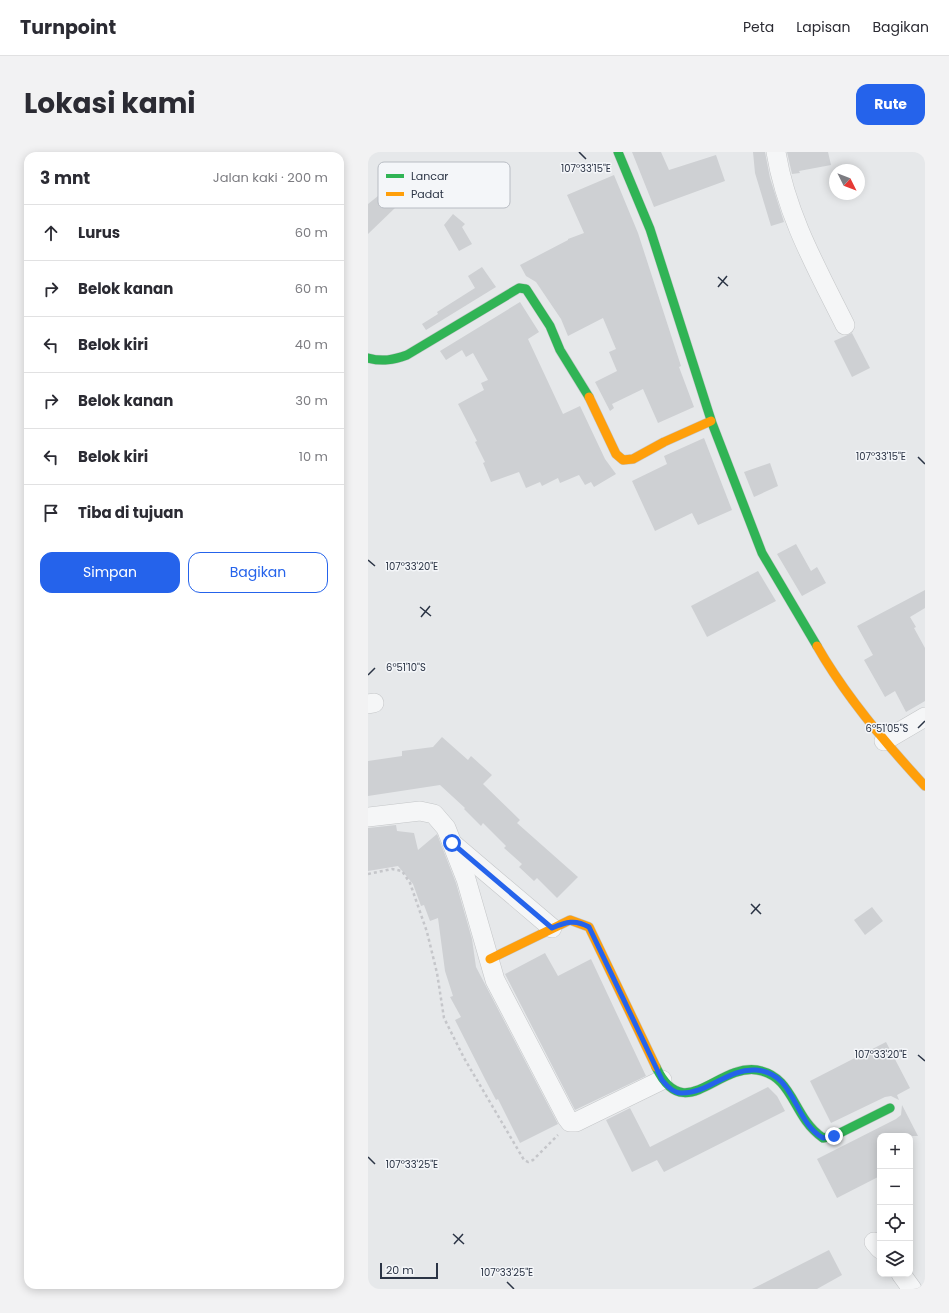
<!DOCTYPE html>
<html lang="id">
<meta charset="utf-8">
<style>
:root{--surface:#fff;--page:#f2f2f3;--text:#2b2b33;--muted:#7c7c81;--line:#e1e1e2;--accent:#2563eb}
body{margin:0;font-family:Poppins,sans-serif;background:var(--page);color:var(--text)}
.controls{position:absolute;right:12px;bottom:12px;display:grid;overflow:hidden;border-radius:8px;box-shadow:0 2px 10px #0003}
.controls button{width:36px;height:36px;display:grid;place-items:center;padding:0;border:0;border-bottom:1px solid var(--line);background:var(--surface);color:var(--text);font:20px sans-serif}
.compass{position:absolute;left:461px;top:12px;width:36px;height:36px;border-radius:50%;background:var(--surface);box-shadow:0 2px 10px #0003;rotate:132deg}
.scale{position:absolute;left:12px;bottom:10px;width:58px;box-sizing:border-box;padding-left:4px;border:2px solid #2b3445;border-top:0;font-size:11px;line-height:14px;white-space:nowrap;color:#2b3445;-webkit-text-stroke:3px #f4f6f9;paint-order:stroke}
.stop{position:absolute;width:12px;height:12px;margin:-9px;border:3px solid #2563eb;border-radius:50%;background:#fff}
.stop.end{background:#2563eb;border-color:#fff;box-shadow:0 1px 4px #0008}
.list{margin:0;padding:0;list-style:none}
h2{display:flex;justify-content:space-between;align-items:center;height:52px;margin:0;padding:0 16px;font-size:17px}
h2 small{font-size:13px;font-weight:400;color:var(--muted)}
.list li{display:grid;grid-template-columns:26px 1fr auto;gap:12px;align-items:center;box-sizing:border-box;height:56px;padding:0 16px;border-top:1px solid var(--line)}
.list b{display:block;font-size:15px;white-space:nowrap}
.list em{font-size:13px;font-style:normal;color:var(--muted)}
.actions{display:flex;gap:8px;padding:12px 16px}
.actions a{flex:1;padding:9px 0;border:1px solid var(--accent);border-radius:12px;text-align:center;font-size:14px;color:var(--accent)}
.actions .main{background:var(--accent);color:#fff}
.icon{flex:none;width:22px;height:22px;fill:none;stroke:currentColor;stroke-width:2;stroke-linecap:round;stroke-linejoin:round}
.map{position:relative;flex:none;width:557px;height:1137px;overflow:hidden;border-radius:12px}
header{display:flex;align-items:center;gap:24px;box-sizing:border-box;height:56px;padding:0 20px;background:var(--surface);border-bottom:1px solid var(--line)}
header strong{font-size:19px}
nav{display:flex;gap:22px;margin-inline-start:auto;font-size:14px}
.intro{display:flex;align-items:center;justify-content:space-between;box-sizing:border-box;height:96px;padding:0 24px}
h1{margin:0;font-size:28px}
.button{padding:10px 18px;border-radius:12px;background:var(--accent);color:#fff;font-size:14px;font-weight:700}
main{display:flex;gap:24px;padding:0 24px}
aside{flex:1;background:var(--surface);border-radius:12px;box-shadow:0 2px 10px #0003}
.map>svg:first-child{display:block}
</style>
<header>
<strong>Turnpoint</strong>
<nav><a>Peta</a><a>Lapisan</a><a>Bagikan</a></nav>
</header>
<div class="intro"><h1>Lokasi kami</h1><a class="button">Rute</a></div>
<main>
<aside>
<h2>3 mnt<small>Jalan kaki · 200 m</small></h2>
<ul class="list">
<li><svg class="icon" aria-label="ahead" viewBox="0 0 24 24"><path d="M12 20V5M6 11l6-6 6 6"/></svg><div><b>Lurus</b></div><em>60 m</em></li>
<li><svg class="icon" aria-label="right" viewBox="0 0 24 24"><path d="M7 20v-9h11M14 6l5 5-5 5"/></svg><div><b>Belok kanan</b></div><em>60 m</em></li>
<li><svg class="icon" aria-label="left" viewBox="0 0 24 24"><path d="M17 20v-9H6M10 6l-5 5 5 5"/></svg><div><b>Belok kiri</b></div><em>40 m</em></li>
<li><svg class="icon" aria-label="right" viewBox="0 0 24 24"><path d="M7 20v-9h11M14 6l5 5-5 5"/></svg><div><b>Belok kanan</b></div><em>30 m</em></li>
<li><svg class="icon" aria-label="left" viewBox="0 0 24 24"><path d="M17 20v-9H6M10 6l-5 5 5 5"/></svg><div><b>Belok kiri</b></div><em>10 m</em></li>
<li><svg class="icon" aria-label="arrive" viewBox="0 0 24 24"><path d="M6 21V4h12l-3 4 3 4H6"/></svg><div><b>Tiba di tujuan</b></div></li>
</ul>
<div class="actions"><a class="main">Simpan</a><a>Bagikan</a></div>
</aside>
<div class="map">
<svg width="557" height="1137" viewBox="0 0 557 1137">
<rect width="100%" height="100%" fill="#e6e8ea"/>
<!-- building -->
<g fill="#ced0d3">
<polygon points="264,0 293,0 301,18 348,3 357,29 286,55"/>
<polygon points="385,0 397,0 402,26 416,70 403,74 387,21"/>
<polygon points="419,0 460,0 463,13 431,19 432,21 424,22"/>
<polygon points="246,23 270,81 313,214 311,215 326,255 290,271 275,237 244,252 246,256 242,259 227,230 249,219 241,200 248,197 235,166 200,184 193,167 168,130 158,124 152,113 200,88 200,87 216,81 199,43"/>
<polygon points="15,40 28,55 0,82 0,52"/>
<polygon points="85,62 97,72 94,75 104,92 91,99 76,73"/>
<polygon points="114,115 128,135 58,178 54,172 70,162 69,160 107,136 100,124"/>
<polygon points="152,150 171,180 160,187 195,262 212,254 237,307 248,322 226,335 223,330 217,333 211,323 192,331 190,326 174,334 172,330 158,336 151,320 123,330 115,311 117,310 107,290 109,289 90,252 116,238 113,231 120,228 105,201 98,205 94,198 78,208 72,199"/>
<polygon points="484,181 502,216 484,225 466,189"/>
<polygon points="336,286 364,358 330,373 324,361 287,379 264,329 299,312 296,304"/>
<polygon points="402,311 410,334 386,345 376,320"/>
<polygon points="428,392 443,419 449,415 458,431 434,444 409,402"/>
<polygon points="390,419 408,449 339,485 323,454"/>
<polygon points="557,438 557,456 542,465 548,475 546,476 557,496 557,549 538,560 527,539 517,545 496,508 505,503 489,474"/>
<polygon points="74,585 100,608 103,604 124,623 115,632 152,668 149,671 210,725 189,746 169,726 166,729 151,715 154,712 136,696 138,694 115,671 113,674 96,657 97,656 72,633 0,644 0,609 34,604 34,599 65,595"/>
<polygon points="28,673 29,679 46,681 50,698 69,682 88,731 104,787 108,815 190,972 152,991 130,947 128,948 118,929 87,868 93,865 82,845 85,844 77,819 70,766 62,769 56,753 53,754 45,732 30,714 0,719 0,676"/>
<polygon points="504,755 515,769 497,783 486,768"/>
<polygon points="177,801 190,824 223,807 278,924 207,958 137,822"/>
<polygon points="518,890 542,936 529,943 531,948 523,944 517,945 463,971 442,929"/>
<polygon points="400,935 409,944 417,959 296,1020 289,1008 264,1020 238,968 262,956 282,995"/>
<polygon points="534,953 550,984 512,984 512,1024 469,1046 449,1007 528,967 533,963"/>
<polygon points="461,1098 474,1123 449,1137 384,1137"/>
</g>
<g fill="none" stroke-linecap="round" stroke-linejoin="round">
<!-- street casing -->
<g stroke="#c4c6c8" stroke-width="20">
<g id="street">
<path d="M408,0C418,62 449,117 477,173"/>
<polyline points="0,552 6,551"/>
<polyline points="516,589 557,565"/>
<polyline points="0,665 52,659 66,662 78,676 98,727 127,828 199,966 202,970 208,970 294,928"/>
<polyline points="85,692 184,776"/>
<polyline points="506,1090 512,1097"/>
<polyline points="533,1122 544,1137"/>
</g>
</g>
<!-- fast casing -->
<g stroke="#c4c6c8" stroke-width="10">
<g id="fast">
<polyline points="250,0 282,77 344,271 394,401 449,494"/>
<path d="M0,206C14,210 25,208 39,203L151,136L158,137L182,174L192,198L221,245"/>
<path d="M288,915C316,974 349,912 389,918C418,923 423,948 438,969C443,976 448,981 455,986L466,984L522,956"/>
</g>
</g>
<!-- slow casing -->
<g stroke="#c4c6c8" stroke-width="10">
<g id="slow">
<polyline points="221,245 248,302 255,308 265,307 296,290 343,269"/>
<path d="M449,494C478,545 517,591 557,634"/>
<polyline points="122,807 202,768 221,775 288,915"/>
</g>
</g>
<!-- path -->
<polyline stroke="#c5c6ca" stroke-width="2.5" stroke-dasharray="3 3" stroke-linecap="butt" points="0,722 24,717 34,719 42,731 59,780 69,821 76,866 96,906 156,1008 160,1010 165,1008 190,983"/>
<!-- street -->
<use href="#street" stroke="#f5f6f7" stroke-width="19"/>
<!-- fast -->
<use href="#fast" stroke="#30b455" stroke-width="9"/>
<!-- slow -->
<use href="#slow" stroke="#ff9f0a" stroke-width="9"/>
</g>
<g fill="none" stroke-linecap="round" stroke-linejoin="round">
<!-- route -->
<path stroke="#2563eb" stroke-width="5" d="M84,691L184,776C198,770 207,767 221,775L294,928C298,933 305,941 313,941C340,942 360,916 388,918C428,921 425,969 455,986L466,984"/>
</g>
<!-- ticks -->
<path fill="none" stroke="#2b3445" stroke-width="1.5" d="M211,0L218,7M350,125L360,134M350,135L359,124M550,305L557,312M0,408L7,414M52,455L63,464M53,465L62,454M0,523L7,516M550,576L557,569M383,752L393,762M383,762L392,752M550,903L557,909M0,1005L7,1012M85,1082L96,1092M86,1092L95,1082M139,1130L146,1137"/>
<!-- legend -->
<rect x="10" y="10" width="132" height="46" rx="6" fill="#f4f6f9" stroke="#b8bcc3" stroke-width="1"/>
<rect x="18" y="22" width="18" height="4" fill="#30b455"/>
<rect x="18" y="40" width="18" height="4" fill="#ff9f0a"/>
<g font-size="11" fill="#2b3445">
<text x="43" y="28">Lancar</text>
<text x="43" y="46">Padat</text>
</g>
<g font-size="10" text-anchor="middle" fill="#2b3445" stroke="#f4f6f9" stroke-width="3" stroke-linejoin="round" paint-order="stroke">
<text x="218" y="20">107°33'15"E</text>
<text x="513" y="308">107°33'15"E</text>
<text x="44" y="418">107°33'20"E</text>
<text x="38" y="519">6°51'10"S</text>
<text x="519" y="580">6°51'05"S</text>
<text x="513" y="906">107°33'20"E</text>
<text x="44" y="1016">107°33'25"E</text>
<text x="139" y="1124">107°33'25"E</text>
</g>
</svg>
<div class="controls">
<button>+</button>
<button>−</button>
<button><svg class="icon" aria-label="locate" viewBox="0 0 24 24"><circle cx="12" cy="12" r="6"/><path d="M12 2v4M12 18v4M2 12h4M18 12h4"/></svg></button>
<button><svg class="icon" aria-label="layers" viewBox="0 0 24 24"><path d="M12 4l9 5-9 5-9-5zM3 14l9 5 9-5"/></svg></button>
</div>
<svg class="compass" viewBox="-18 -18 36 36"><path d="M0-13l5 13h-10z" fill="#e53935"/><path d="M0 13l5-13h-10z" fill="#7c7c81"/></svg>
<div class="scale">20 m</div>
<div class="stop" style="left:84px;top:691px"></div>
<div class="stop end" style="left:466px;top:984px"></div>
</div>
</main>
